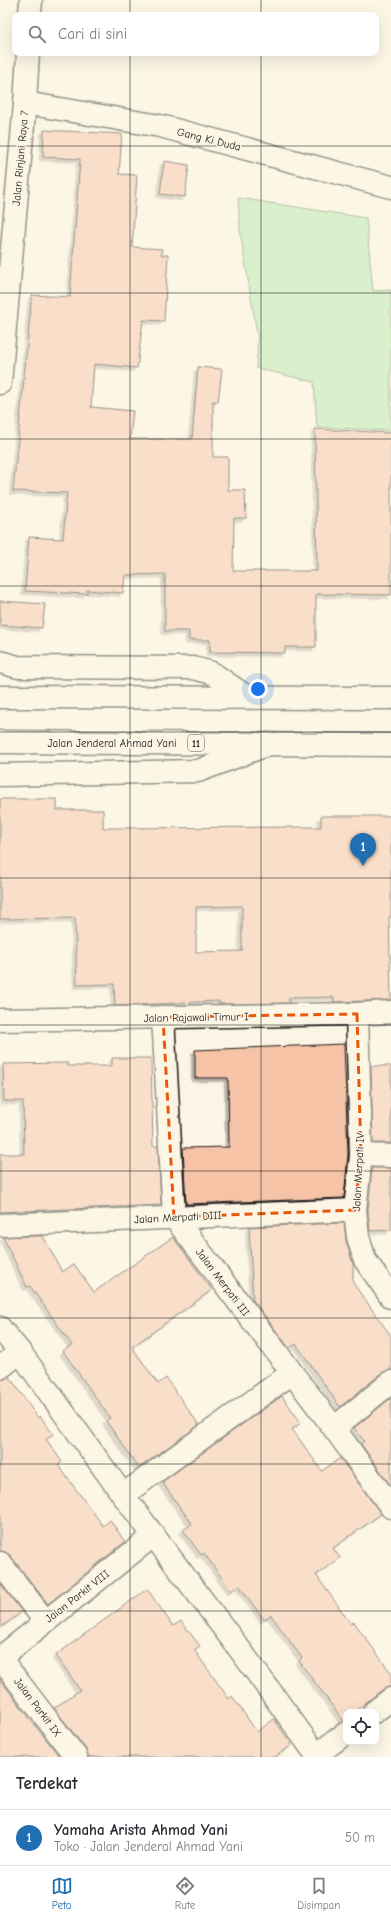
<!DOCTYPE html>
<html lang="id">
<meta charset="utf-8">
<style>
:root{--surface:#fff;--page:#f7f7f7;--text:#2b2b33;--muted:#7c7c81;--line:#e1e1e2;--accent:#1f6fb2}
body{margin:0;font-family:"Comic Neue",sans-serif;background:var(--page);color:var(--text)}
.controls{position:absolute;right:12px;bottom:12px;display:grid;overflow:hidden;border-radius:8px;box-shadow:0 4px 16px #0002}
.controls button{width:36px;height:36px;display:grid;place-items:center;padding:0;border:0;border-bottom:1px solid var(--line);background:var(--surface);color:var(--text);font:20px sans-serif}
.you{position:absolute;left:258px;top:689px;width:14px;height:14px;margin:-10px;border:3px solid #fff;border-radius:50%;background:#1a73e8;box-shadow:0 0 0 6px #1a73e833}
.badge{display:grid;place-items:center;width:26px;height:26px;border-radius:50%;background:var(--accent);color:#fff;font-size:13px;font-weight:700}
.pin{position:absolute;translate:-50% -33px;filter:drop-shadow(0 1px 2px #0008)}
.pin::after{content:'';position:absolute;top:21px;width:14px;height:12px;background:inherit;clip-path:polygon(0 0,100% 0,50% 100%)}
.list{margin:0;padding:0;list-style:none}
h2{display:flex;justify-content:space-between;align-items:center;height:52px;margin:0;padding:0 16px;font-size:17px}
h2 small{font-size:13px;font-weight:400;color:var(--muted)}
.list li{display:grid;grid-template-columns:26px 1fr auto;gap:12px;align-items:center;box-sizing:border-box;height:56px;padding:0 16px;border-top:1px solid var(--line)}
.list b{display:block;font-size:15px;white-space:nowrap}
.list p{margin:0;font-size:13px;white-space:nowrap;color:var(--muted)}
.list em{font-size:13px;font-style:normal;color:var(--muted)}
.icon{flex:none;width:22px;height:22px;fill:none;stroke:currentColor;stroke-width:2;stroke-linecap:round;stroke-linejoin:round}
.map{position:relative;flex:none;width:391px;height:1757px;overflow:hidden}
.search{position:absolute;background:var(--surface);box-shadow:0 4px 16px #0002;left:12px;right:12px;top:12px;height:44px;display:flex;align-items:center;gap:10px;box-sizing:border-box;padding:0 14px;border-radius:8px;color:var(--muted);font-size:15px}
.sheet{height:108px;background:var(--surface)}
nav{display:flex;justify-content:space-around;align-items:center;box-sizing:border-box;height:56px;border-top:1px solid var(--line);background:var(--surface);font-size:11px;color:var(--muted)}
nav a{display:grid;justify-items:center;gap:2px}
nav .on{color:var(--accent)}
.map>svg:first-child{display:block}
</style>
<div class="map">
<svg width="391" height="1757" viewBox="0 0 391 1757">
<defs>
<filter id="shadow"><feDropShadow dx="-3.5" dy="3.5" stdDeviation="0" flood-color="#0004"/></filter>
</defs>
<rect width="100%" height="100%" fill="#fcf5e5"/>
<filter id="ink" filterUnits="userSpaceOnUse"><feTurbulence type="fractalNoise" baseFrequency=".025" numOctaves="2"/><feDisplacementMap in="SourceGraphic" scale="8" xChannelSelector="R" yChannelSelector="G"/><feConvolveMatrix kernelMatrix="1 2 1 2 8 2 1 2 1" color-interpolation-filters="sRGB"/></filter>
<g filter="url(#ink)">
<!-- green -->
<polygon fill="#b1e7aa" stroke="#668263" points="238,198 366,218 373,291 391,290 391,431 317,427 314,382 256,368 258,340 240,231"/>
<!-- building -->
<g fill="#f6c3a7" stroke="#1c1c1c" fill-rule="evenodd" filter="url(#shadow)">
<polygon points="44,130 122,134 119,174 137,175 132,247 162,249 161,255 168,255 164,321 143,320 137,368 94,364 91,407 133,411 130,439 192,439 198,367 222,369 218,402 213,401 213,457 228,457 228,490 245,490 246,518 234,518 233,571 317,571 315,429 391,433 391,595 316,594 316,647 285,647 285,653 210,652 210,640 189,640 189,631 165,631 165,574 125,575 123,593 87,590 87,594 25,591 29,537 63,539 67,493 13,491 32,295 70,297 80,159 43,157"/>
<polygon points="164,161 189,165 185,197 160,194"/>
<polygon points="0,601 45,604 42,628 0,625"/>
<path d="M0,799H57V810H103V828L321,827V816H391V917H389L391,1000L334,1002V997L289,998V1003L219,1004V1001L115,1006L114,984L77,985L75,918L0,919ZM242,906V951L196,952V907Z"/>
<polygon points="344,1044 348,1154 344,1198 186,1204 183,1148 229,1147 228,1078 195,1078 195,1050"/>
<polygon points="112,1058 151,1058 153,1146 158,1146 161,1205 0,1212 0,1154 24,1154 23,1101 4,1101 3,1064 68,1063 68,1066 112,1066"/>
<polygon points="371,1066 391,1066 391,1143 373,1143"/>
<polygon points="372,1168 391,1168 391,1230 370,1231 368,1210"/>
<polygon points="344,1223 346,1241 353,1264 353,1283 391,1336 391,1370 383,1372 340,1407 296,1344 289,1348 253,1300 249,1227"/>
<polygon points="43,1236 62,1272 74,1264 94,1292 173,1237 212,1290 132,1347 158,1384 166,1378 199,1425 139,1468 106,1421 110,1418 63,1351 72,1345 30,1286 27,1287 3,1237"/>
<polygon points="9,1376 38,1418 40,1416 53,1434 46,1439 62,1462 58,1465 103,1526 110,1520 125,1542 48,1604 10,1555 5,1552 0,1551 0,1380"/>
<polygon points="282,1396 301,1423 292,1429 322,1471 340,1458 381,1514 333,1548 340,1558 316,1575 351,1624 354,1622 391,1673 391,1686 383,1689 354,1712 346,1712 346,1718 343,1720 299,1661 302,1658 271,1615 264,1620 239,1585 231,1591 204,1553 201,1555 183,1530 192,1524 162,1482"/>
<polygon points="391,1398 391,1486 361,1444 364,1441 354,1428"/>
<polygon points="0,1583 22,1612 0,1628"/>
<polygon points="147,1589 173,1626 181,1621 200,1646 194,1650 229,1699 232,1696 257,1732 274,1719 292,1745 275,1757 88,1757 86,1749 54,1708 80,1690 56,1655"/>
<polygon points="0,1679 33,1723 60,1757 0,1757"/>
</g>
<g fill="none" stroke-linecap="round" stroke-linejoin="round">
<!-- minor casing -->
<g stroke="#1c1c1c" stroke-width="25">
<g id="minor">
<polyline points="30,15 31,0"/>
<polyline points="25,103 160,126 391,187"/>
<polyline points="0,383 25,103 28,53"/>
<polyline points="0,775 198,771 269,744"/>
<polyline points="357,1014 361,1155 355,1210 358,1237 365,1260 391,1297"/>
<polyline points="163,1017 174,1217 334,1428 391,1507"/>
<polyline points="0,1020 357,1014 391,1012"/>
<polyline points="361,1155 391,1156"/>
<polyline points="0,1225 355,1210"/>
<polyline points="0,1328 20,1352 123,1495 241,1651 318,1757"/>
<polyline points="0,1368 20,1352"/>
<polyline points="334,1428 391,1382"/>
<polyline points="123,1495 292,1373"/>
<polyline points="0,1563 45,1621"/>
<polyline points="0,1658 154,1535"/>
<polyline points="0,1658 76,1757"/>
<polyline points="374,1712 391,1699"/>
<polyline points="316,1755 346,1733"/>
</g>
</g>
<!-- highway casing -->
<g stroke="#1c1c1c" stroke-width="25">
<g id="highway">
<polyline points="0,662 18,667 193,668 212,673 247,697"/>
<polyline points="0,697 391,698"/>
<polyline points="0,742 391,745"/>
</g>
</g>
<!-- minor -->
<use href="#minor" stroke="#fcf5e5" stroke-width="22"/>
<!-- highway -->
<use href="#highway" stroke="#fcf5e5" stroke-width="22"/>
</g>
</g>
<!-- marked area -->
<path d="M0 0H391V1757H0ZM357,1014L361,1155L355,1210L174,1217L163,1017Z" fill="#fcf5e5" fill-opacity=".55" fill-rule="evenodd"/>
<path fill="none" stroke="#e8590c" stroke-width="3" stroke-dasharray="8 5" stroke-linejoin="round" d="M357,1014L361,1155L355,1210L174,1217L163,1017Z"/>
<!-- grid -->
<path fill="none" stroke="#1c1c1c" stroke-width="1" stroke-opacity="0.55" d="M130,0V15M261,0V15M130,53V1757M261,53V1757M0,146H391M0,293H391M0,439H391M0,586H391M0,732H391M0,878H391M0,1025H391M0,1171H391M0,1318H391M0,1464H391M0,1611H391"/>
<g text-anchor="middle" stroke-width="3" stroke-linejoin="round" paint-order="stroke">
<!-- shield labels -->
<rect fill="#fcf5e5" stroke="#5f5d58" stroke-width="1" x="188" y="735" width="16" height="16" rx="3"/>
<g font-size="10" font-weight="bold" fill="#1c1c1c">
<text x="196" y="747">11</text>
</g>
<!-- street labels -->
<g font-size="11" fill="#1c1c1c" stroke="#fcf5e5">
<text transform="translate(209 139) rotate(14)" y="4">Gang Ki Duda</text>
<text transform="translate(20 158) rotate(-85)" y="4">Jalan Rinjani Raya 7</text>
<text x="112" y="747">Jalan Jenderal Ahmad Yani</text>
<text transform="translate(196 1017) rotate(-1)" y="4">Jalan Rajawali Timur I</text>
<text transform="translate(358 1172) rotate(-87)" y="4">Jalan Merpati IV</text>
<text transform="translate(178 1217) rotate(-3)" y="4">Jalan Merpati DIII</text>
<text transform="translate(223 1282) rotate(53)" y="4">Jalan Merpati III</text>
<text transform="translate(77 1596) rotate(-38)" y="4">Jalan Parkit VIII</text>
<text transform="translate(38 1707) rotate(53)" y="4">Jalan Parkit IX</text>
</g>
</g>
</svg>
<div class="controls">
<button><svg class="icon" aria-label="locate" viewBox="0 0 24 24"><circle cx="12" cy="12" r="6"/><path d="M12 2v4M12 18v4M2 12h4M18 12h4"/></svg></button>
</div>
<div class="you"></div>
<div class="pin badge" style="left:363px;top:866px">1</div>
<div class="search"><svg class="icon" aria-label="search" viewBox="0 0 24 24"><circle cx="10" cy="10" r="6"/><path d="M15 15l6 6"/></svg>Cari di sini</div>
</div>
<section class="sheet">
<h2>Terdekat<small></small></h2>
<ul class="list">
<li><span class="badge">1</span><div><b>Yamaha Arista Ahmad Yani</b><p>Toko · Jalan Jenderal Ahmad Yani</p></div><em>50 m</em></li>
</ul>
</section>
<nav>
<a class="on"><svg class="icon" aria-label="map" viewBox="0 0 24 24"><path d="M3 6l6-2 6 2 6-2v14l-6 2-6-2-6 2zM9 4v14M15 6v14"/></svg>Peta</a>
<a><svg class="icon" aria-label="directions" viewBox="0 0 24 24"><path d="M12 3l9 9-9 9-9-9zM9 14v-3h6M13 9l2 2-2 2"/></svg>Rute</a>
<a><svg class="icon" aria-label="saved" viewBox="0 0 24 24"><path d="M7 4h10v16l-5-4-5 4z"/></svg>Disimpan</a>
</nav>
